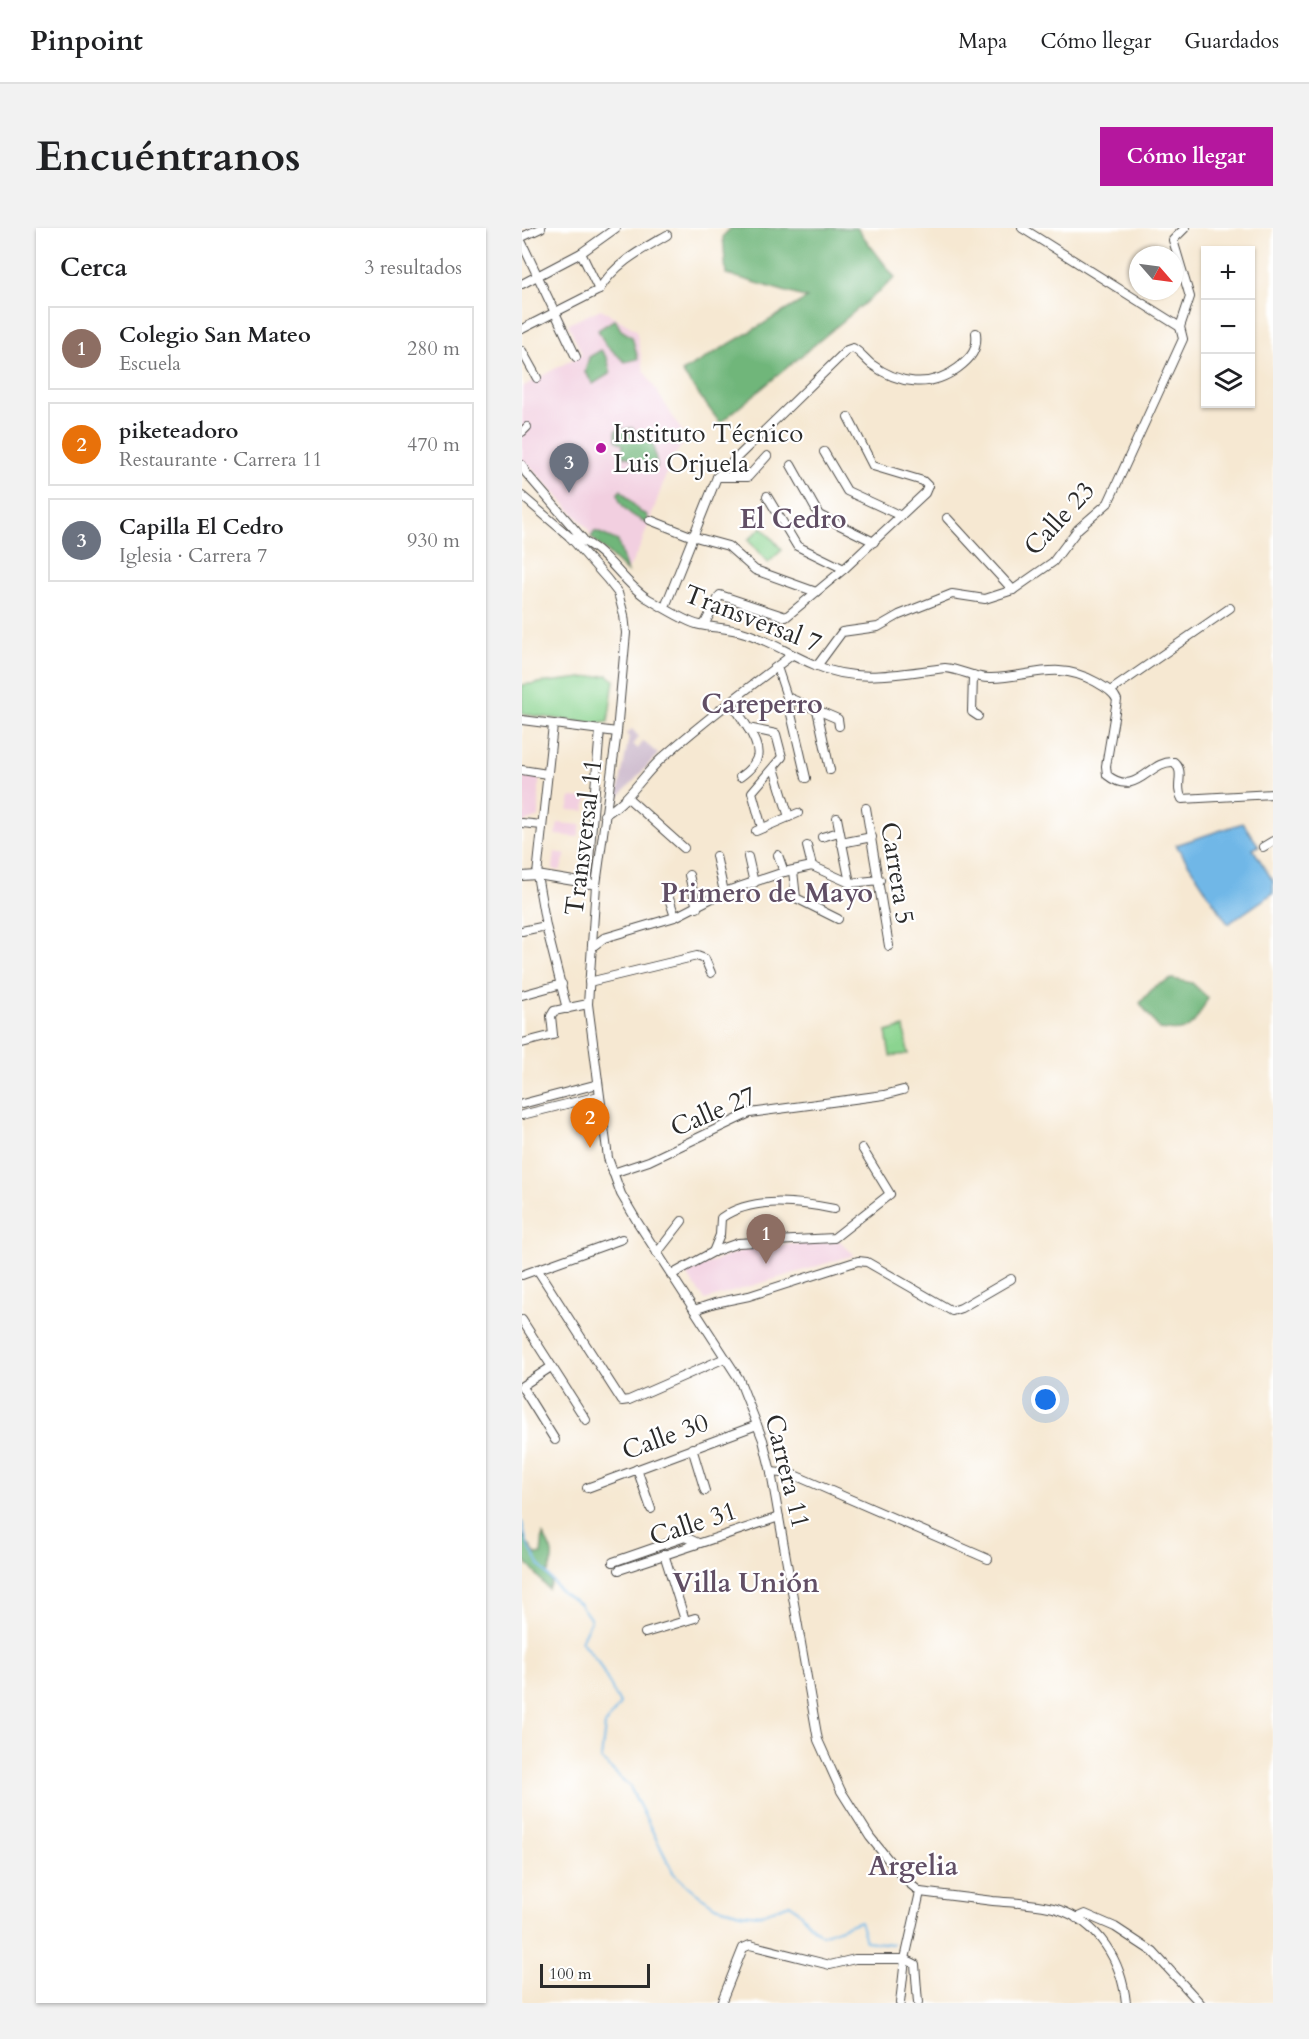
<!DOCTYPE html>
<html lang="es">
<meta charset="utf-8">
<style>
:root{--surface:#fff;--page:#f2f2f2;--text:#202124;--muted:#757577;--line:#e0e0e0;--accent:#b5179e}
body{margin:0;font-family:Cardo,serif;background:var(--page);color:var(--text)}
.controls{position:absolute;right:18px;top:18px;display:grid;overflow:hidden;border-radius:0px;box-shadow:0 2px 4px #0004}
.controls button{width:54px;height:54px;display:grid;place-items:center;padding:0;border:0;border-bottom:2px solid var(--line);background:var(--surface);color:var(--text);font:30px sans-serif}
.compass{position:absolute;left:607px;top:18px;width:54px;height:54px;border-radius:50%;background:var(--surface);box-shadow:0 2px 4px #0004;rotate:118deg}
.scale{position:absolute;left:18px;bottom:15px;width:110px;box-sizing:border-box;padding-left:6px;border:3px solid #2b2b2b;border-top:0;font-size:16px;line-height:21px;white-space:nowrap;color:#2b2b2b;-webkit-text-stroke:4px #fff;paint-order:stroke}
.you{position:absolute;left:524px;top:1172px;width:21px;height:21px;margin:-15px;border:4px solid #fff;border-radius:50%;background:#1a73e8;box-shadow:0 0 0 9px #1a73e833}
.badge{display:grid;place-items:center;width:39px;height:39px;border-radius:50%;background:var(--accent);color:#fff;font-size:20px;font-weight:700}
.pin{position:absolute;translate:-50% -50px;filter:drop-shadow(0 2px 3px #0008)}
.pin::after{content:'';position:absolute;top:32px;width:21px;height:18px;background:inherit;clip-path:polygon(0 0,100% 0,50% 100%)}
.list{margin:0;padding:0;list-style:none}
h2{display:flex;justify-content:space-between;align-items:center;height:78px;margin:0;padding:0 24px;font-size:26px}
h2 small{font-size:20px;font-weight:400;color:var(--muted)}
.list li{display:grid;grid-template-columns:39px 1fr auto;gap:18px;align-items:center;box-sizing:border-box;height:84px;margin:0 12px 12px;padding:0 12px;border:2px solid var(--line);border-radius:0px}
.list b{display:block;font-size:22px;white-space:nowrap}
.list p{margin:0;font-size:20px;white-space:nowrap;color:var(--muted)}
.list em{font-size:20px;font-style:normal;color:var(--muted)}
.icon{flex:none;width:33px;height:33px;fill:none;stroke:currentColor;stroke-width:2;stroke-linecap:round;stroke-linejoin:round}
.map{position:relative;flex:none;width:751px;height:1775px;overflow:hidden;border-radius:0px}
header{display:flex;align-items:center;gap:36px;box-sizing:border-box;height:84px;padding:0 30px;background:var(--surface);border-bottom:2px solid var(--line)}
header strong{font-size:28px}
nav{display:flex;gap:33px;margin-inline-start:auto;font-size:21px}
.intro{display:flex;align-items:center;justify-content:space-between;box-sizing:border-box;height:144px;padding:0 36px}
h1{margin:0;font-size:42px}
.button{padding:15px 27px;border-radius:0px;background:var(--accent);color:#fff;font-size:21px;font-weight:700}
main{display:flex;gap:36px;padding:0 36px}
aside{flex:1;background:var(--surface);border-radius:0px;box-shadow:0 2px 4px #0004}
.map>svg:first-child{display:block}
</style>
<header>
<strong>Pinpoint</strong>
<nav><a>Mapa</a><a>Cómo llegar</a><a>Guardados</a></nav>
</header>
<div class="intro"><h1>Encuéntranos</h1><a class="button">Cómo llegar</a></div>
<main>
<aside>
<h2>Cerca<small>3 resultados</small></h2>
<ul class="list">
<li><span class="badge" style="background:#8d6e63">1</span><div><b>Colegio San Mateo</b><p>Escuela</p></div><em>280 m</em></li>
<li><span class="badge" style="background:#e8710a">2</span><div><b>piketeadoro</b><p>Restaurante · Carrera 11</p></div><em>470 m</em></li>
<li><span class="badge" style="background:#6b7280">3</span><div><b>Capilla El Cedro</b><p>Iglesia · Carrera 7</p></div><em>930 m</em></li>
</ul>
</aside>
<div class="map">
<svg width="751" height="1775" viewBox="0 0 751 1775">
<rect width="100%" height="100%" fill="#fff"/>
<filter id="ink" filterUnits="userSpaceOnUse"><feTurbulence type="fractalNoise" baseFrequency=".0167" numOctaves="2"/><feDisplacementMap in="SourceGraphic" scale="12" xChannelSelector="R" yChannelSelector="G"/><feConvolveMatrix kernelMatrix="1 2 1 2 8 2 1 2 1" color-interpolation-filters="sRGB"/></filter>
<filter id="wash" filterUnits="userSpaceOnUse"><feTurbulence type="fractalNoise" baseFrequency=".008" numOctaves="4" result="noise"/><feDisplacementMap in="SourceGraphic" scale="24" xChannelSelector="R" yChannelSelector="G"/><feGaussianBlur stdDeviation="1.35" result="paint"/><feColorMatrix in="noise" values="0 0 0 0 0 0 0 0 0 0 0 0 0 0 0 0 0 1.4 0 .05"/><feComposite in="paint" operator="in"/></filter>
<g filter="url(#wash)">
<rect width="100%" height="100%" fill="#f6e8d2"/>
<!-- built -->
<g fill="#f2cfe0">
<polygon points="79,81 114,102 122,143 165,211 150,230 119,317 105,344 69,309 66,301 6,236 0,239 0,159 60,126 46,96"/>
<polygon points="0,549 17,549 17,589 0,595 0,587 3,586"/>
<polygon points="49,569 65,570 63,583 46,582"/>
<polygon points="36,595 59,597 56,609 33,607"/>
<polygon points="33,624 44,626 38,643 31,641"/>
<polygon points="318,1013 332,1027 183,1072 163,1045 228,1019"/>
</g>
<!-- industrial -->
<polygon fill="#cfbdcf" points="110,501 117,509 111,516 116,521 121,513 136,526 95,571 107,509 104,506"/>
<!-- green -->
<g fill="#8bd490" stroke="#5b805e" stroke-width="1.5">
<polygon points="240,299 260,322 246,335 226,312"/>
<polygon points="86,447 92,452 86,494 73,496 0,486 0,457"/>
<polygon points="382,799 386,826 368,828 364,804"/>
</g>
<!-- forest -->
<g fill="#70b67a" stroke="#4e7052" stroke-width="1.5">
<polygon points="209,0 335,0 373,50 198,195 160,144 285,70 204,46 201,8"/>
<polygon points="93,91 99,102 110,109 116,131 103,134 83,116 76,102"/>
<polygon points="79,122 85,130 89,145 71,156 63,144 67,129"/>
<polygon points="110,200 122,210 130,209 135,239 99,227 101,217 94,212 94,202"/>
<path d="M99,262L118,284L124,286L128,296C115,291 97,281 96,265Z"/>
<polygon points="73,303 96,313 105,344 69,309"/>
<path d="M650,751L670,755L686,770C672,796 670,807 637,801L618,775L633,758Z"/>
<path d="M0,1307L14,1327L19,1326L21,1307C31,1322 34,1330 25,1346L29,1354L26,1361L0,1329Z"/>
</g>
<!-- water -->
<polygon fill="#70b7e7" stroke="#4e7189" stroke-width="1.5" points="721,595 737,618 731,621 751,653 751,665 706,696 654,617"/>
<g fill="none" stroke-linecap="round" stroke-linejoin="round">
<!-- stream -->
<path stroke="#70b7e7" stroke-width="2" d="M0,1294L5,1316L18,1338L40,1365L57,1375L69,1392L59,1413L76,1434L98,1476L83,1497L79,1531L108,1559L152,1646L174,1665L193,1678L219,1685L237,1687L268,1676C281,1686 286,1698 300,1707L338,1693L344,1713L370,1716"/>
</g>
</g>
<g filter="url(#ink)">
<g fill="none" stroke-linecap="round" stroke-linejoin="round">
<!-- minor casing -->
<g stroke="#494744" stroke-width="10">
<g id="minor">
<polyline points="500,0 658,99"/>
<polyline points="0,9 19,0"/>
<polyline points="0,15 54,129"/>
<polyline points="59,25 77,62"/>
<polyline points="0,56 59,25 94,0"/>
<path d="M77,62C92,36 119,22 145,7"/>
<polyline points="0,101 77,62"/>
<polyline points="0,123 15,150"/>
<polyline points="0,204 5,199"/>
<polyline points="302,224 325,263 379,288"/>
<polyline points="0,237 4,245 61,311"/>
<polyline points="269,237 297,287 352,314"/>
<polyline points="195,249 226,249 245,228"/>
<path d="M0,268L48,309L85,351L96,365L102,387L104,405L95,504L74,657L66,776L86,930L99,966L116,995L217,1151L241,1212L249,1244L296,1512L319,1563L348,1609L382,1651L398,1664C422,1667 447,1670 471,1673C492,1675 514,1675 535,1681C577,1694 600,1734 604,1775"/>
<polyline points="245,268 275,318 322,341"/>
<polyline points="425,290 491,362"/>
<polyline points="128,292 166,307 206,318 233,342 294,364"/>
<path d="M48,309C81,314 98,353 125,370C137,377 165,395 178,397C193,400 208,400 223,405C248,413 269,427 293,437C336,456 379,445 423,440C439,441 453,451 469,450C509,449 535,432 574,454C582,459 591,463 595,472L584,538L585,547C615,571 627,532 652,534C664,544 652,558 660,571L751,566"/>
<path d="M143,379L195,249L325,122L331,120C338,124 343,131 349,136C376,156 408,161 436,140C449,130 456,122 454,105"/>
<polyline points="182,397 198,367 264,389 322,341 403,265 406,258 401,253 351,238 326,189"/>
<polyline points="295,438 320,404 356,399 377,387 430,366 463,371 491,362 531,334 556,301 586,275 661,111 658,99 668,69 651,12 663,0"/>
<polyline points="255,439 265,469 284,550"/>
<polyline points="451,447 450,484 456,488"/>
<polyline points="588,463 708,380"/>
<polyline points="265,469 316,491 317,498"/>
<polyline points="209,473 226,500 254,506 260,529 230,564 240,600"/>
<polyline points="295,482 308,542"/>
<polyline points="0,492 95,504"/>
<polyline points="31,497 15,647 24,698 45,781"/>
<polyline points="252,540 267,589"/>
<polyline points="0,542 25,546"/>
<path d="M218,549C240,533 240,523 226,500"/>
<polyline points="106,570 162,620"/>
<polyline points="344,580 367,718"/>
<path d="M82,587C107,573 119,549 140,530C182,493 226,460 270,427"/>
<polyline points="315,590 328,655"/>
<polyline points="0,595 20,597"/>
<polyline points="234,603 276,585"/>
<polyline points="300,609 317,604"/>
<polyline points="319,615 350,609"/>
<polyline points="285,618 290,638"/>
<polyline points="741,619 751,613"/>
<polyline points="256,627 262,644"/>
<polyline points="194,628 202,664"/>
<polyline points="226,629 232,655"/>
<polyline points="271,643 274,670 316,691"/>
<polyline points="167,647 175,680"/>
<polyline points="0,648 15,647 70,656"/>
<polyline points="65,656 78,502"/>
<polyline points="144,661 153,689"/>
<polyline points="0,703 24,698"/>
<polyline points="70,719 82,710 153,689 202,664 262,644 290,638 328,655 358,652"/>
<polyline points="67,754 175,728 183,731 189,745"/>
<polyline points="0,767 40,756"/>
<polyline points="0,815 31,807 29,788 32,783 66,776"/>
<polyline points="0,876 76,856"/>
<polyline points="0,887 77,868"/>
<polyline points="91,945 127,933 228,885 362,867 381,862"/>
<polyline points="191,1024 216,1015 312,1010 368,966 340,920"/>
<polyline points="135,1025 160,993"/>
<polyline points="15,1041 100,1173 107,1172 203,1130"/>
<polyline points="0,1047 100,1011"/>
<path d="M149,1047L191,1024L198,1007L199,990C230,968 277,974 312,981"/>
<polyline points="172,1082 193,1075 227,1068 336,1033 345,1034 430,1083 439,1080 489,1051"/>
<polyline points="0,1092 64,1192"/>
<polyline points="0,1158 29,1139"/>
<polyline points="0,1159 33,1212"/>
<polyline points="170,1220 183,1263"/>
<polyline points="115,1241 129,1281"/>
<polyline points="249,1244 270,1246 466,1331"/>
<polyline points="65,1260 235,1197"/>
<polyline points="142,1326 163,1392"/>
<polyline points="91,1334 163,1309 176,1315"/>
<polyline points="97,1342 257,1289"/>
<polyline points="123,1405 173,1390"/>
<polyline points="554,1690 563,1686 593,1699 631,1724 678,1775"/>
<polyline points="199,1775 221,1720 228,1717 308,1737 333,1731 383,1731 393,1736 396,1775"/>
<polyline points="378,1775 383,1731 398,1664"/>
</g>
</g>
<!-- minor -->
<use href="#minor" stroke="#fff" stroke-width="8"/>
</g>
</g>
<!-- markers -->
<circle fill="#b5179e" stroke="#fff" stroke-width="2" cx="79" cy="220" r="6"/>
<g text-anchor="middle" stroke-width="4.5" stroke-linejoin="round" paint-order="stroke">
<!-- poi labels -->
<g font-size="26" fill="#2b2b2b" stroke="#fff" text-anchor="start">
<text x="91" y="214">Instituto Técnico<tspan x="91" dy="30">Luis Orjuela</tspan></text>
</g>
<!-- street labels -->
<g font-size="26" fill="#2b2b2b" stroke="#fff">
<text transform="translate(537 290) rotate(-47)" y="9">Calle 23</text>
<text transform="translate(231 390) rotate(21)" y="9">Transversal 7</text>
<text transform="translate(61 609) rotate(-83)" y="9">Transversal 11</text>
<text transform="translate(376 645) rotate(81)" y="9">Carrera 5</text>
<text transform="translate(191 883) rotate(-23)" y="9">Calle 27</text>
<text transform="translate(143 1208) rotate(-20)" y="9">Calle 30</text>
<text transform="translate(266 1243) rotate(76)" y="9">Carrera 11</text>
<text transform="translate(171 1295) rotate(-18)" y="9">Calle 31</text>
</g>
<!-- neighbourhood labels -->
<g font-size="27" font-weight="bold" fill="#614f65" stroke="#fff">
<text x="271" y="300">El Cedro</text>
<text x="240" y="485">Careperro</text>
<text x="245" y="674">Primero de Mayo</text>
<text x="224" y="1364">Villa Unión</text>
<text x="391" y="1647">Argelia</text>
</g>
</g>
</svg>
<div class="controls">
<button>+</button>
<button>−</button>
<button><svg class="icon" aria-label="layers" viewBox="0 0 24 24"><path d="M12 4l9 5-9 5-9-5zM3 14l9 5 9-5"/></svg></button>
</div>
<svg class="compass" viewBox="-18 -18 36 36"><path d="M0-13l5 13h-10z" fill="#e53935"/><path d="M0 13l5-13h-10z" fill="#757577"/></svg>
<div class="scale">100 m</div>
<div class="you"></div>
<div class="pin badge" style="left:244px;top:1036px;background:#8d6e63">1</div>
<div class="pin badge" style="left:68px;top:920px;background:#e8710a">2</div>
<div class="pin badge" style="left:47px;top:265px;background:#6b7280">3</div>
</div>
</main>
